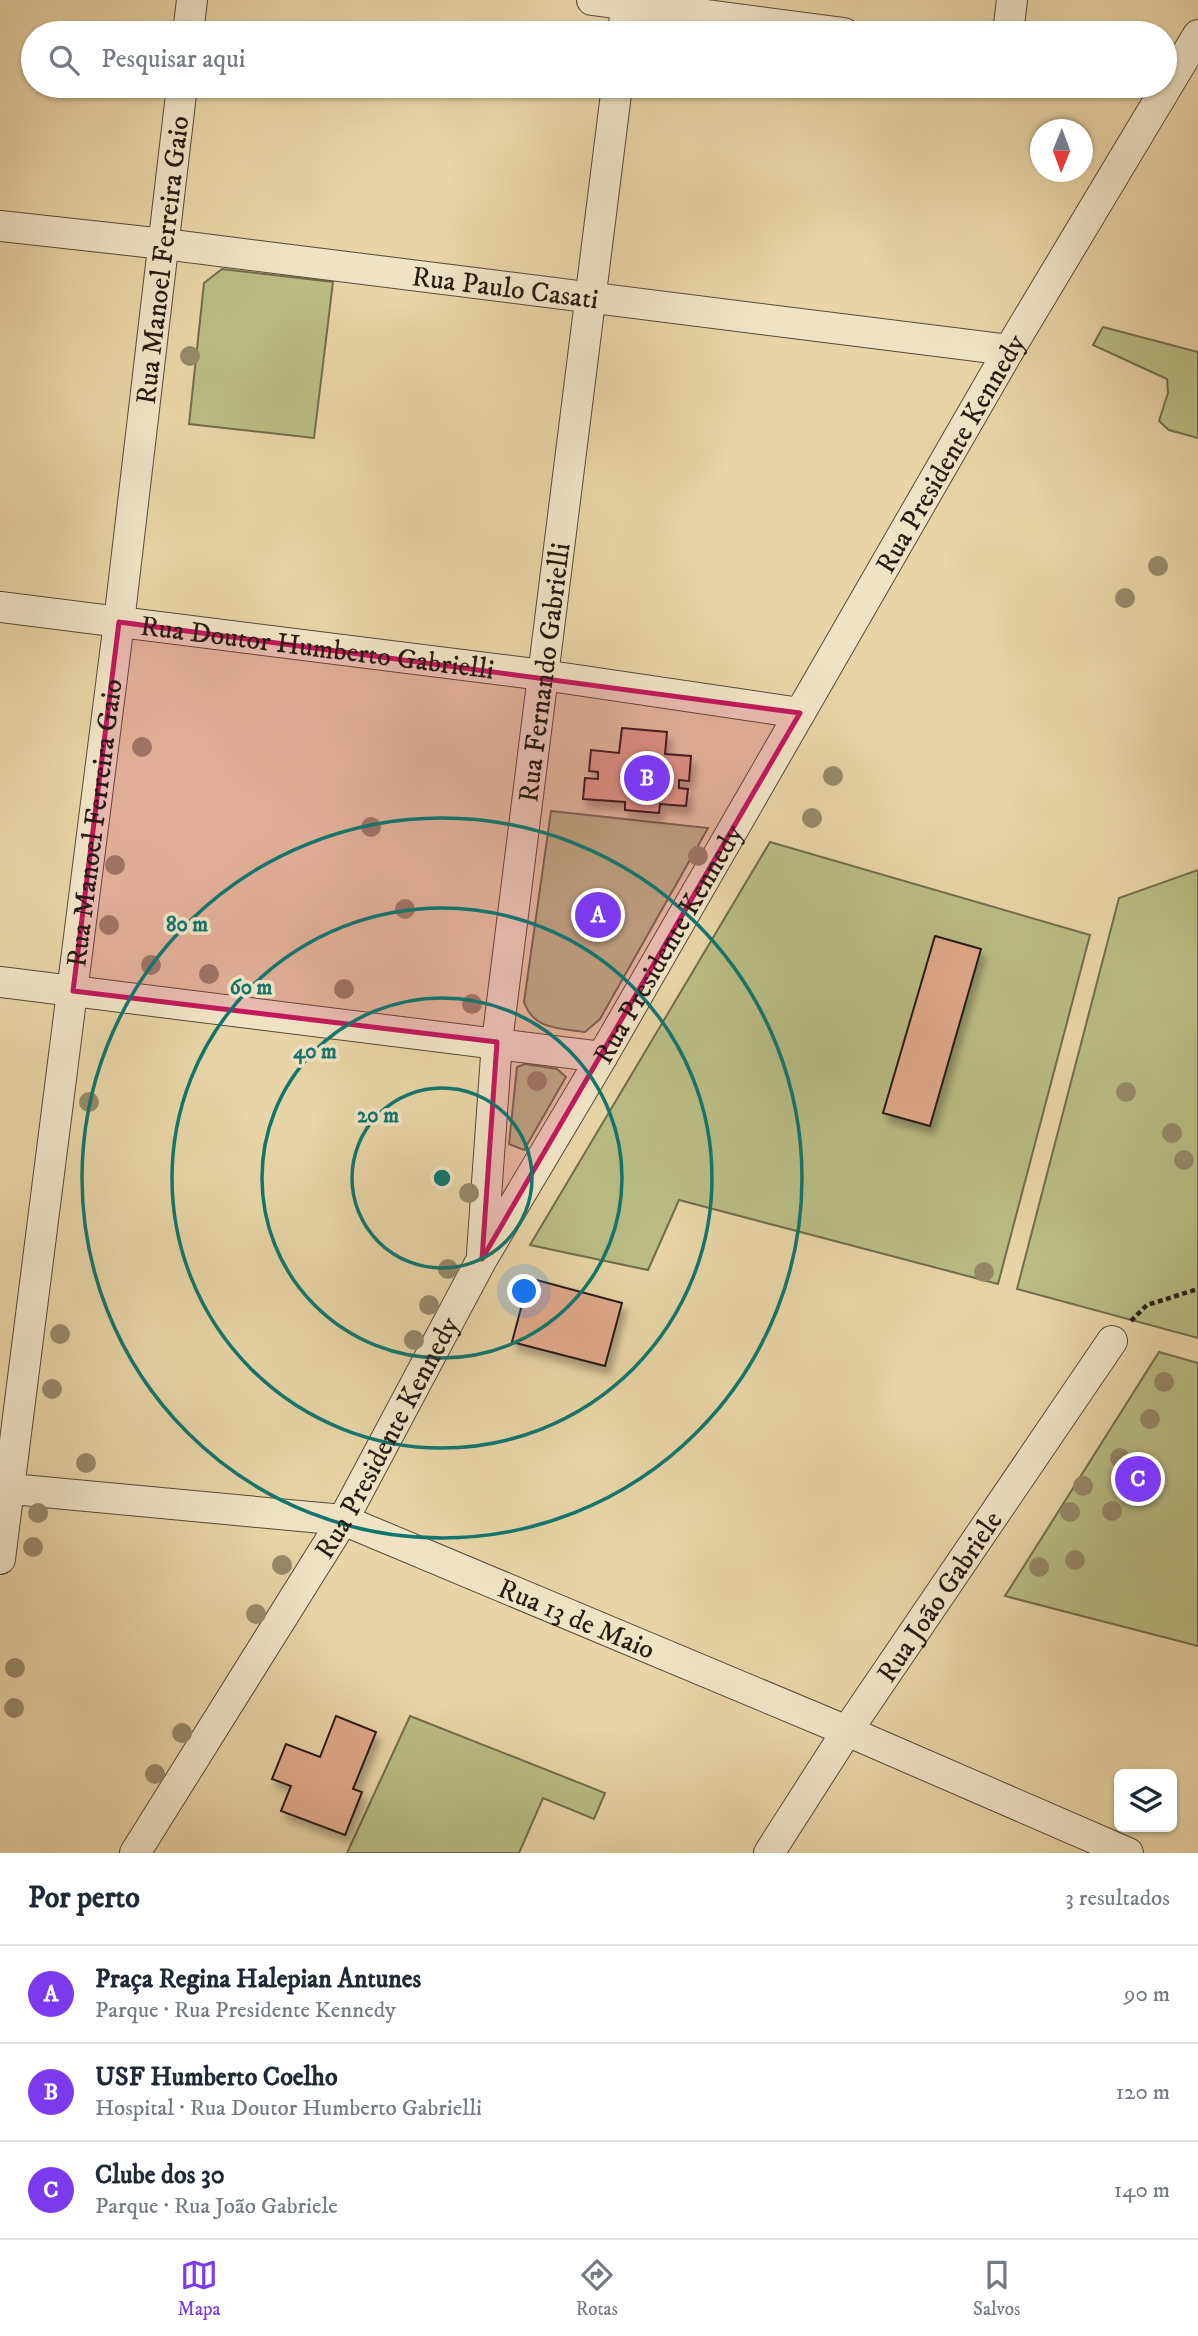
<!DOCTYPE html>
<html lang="pt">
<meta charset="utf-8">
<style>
:root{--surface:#fff;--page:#f2f2f3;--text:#1f2937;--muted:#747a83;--line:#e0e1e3;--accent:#7c3aed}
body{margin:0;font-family:"IM FELL DW Pica",serif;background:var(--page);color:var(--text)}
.controls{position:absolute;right:21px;bottom:21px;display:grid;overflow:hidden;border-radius:10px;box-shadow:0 2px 5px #0004}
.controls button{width:63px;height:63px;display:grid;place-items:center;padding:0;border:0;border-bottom:2px solid var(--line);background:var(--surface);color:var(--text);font:35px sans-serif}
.compass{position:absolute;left:1030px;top:119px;width:63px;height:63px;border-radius:50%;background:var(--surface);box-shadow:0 2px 5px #0004;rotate:181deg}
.you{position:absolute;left:525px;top:1292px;width:24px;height:24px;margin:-18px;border:5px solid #fff;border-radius:50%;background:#1a73e8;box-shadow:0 0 0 10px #1a73e833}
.badge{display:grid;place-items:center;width:46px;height:46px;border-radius:50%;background:var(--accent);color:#fff;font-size:23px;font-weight:700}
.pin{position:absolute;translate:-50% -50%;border:4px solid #fff;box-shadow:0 2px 7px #0006}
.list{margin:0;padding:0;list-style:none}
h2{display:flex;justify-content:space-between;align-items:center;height:91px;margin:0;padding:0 28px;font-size:30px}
h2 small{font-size:23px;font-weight:400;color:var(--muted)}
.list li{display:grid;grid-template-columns:46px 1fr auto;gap:21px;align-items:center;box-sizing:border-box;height:98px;padding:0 28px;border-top:2px solid var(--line)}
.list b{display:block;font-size:26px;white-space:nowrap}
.list p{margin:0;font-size:23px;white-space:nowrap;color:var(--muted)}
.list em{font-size:23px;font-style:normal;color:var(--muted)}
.icon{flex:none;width:38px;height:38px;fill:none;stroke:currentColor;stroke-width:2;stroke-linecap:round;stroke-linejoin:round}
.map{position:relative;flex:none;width:1198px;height:1853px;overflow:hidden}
.search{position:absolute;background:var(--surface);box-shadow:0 2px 5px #0004;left:21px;right:21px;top:21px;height:77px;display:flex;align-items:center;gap:18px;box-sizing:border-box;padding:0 24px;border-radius:38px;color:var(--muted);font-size:26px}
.sheet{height:385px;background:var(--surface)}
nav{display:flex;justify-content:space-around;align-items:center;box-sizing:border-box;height:98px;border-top:2px solid var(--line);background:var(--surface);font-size:19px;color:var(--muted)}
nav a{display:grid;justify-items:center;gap:4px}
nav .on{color:var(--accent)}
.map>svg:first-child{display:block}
</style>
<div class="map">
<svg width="1198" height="1853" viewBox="0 0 1198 1853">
<defs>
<filter id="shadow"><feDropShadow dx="4.5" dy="8" stdDeviation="3.5" flood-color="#0004"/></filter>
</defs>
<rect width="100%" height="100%" fill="#e8d4a6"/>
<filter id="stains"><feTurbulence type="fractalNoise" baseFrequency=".00286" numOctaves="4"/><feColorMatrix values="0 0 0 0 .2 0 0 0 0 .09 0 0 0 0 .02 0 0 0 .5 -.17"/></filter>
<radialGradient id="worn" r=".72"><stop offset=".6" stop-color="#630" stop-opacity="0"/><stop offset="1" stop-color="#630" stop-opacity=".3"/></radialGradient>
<!-- green -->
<g fill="#babc84" stroke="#716c4c" stroke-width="2">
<polygon points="222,269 333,282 314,438 189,424 204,283"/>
<polygon points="1103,327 1198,352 1198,438 1169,430 1159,421 1168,393 1167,379 1093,345"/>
<path d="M551,811L708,828L600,1019L585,1032C558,1028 534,1030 524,1002Z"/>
<polygon points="770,842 1090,935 998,1284 679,1200 648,1270 530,1245"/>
<polygon points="1198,870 1198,1338 1017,1289 1119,898"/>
<polygon points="525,1064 557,1069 566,1077 524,1150 509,1144 517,1067"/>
<polygon points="1159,1352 1198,1363 1198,1646 1005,1596"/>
<polygon points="410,1716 605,1793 594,1819 543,1798 519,1853 347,1853"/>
</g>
<!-- building -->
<g fill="#e0a98a" stroke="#281b14" stroke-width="2" filter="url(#shadow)">
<polygon points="622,728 667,732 665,754 691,756 689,781 679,780 679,788 688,789 686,806 660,804 659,813 625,810 625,802 583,799 585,778 598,779 598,772 589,771 591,750 619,753"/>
<polygon points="935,936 981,949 930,1126 883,1113"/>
<polygon points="529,1278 622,1303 605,1366 512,1342"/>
<polygon points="336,1716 376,1732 353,1789 362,1792 345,1835 281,1811 291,1786 272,1779 286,1744 320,1757"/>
</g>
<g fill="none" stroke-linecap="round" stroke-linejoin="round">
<!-- minor casing -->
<g stroke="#584938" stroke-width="32">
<g id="minor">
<polyline points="592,0 844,33"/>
<polyline points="188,33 192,0"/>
<polyline points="623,33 627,0"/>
<polyline points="1008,33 1012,0"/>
<path id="s1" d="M0,226L164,244L1009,350"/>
<path id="s2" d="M0,607L543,675L800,713"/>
<polyline points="0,982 602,1057"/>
<path id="s3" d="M482,1253L497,1042L617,86"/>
<path id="s4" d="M0,1488L343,1520L847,1731L1128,1853"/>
<path id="s5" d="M0,1559L119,622L182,86"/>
<path id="s6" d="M135,1853L343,1520L482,1259L602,1057L1009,350L1198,35"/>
<path id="s7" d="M769,1853L847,1731L1112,1341"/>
</g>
</g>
<!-- path -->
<polyline stroke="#281b14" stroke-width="4.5" stroke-dasharray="5 3.5" stroke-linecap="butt" points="1131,1321 1147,1305 1198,1289"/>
<!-- minor -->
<use href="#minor" stroke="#f0e3c5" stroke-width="30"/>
</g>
<!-- trees -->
<g fill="#978968">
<circle cx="190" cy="356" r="10"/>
<circle cx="1158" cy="566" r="10"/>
<circle cx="1125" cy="598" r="10"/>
<circle cx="142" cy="747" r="10"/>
<circle cx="833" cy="776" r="10"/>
<circle cx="812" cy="818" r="10"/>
<circle cx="371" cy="827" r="10"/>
<circle cx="698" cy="856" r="10"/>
<circle cx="115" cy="865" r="10"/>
<circle cx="405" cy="909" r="10"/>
<circle cx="109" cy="925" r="10"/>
<circle cx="151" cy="965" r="10"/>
<circle cx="209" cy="974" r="10"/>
<circle cx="344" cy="989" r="10"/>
<circle cx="472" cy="1004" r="10"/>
<circle cx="537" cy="1081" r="10"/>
<circle cx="1126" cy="1092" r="10"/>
<circle cx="89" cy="1102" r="10"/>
<circle cx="1172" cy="1133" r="10"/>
<circle cx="1184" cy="1160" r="10"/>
<circle cx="469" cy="1193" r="10"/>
<circle cx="448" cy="1269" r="10"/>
<circle cx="984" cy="1272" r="10"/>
<circle cx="429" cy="1305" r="10"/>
<circle cx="60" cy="1334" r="10"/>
<circle cx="414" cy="1340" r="10"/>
<circle cx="1164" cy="1382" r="10"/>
<circle cx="52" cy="1389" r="10"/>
<circle cx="1150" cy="1419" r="10"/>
<circle cx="1120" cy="1458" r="10"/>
<circle cx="86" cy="1463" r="10"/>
<circle cx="1083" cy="1486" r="10"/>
<circle cx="1112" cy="1511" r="10"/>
<circle cx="1070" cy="1512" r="10"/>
<circle cx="38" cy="1513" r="10"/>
<circle cx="33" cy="1547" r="10"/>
<circle cx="1075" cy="1560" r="10"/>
<circle cx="282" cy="1565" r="10"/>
<circle cx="1039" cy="1567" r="10"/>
<circle cx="256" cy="1614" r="10"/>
<circle cx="15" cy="1668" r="10"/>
<circle cx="14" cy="1708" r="10"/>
<circle cx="182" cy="1733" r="10"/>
<circle cx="155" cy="1774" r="10"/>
</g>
<!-- marked area -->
<path fill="#c2185b" fill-opacity="0.2" stroke="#c2185b" stroke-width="5" stroke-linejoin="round" d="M119,622L800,713L482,1259L497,1042L73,991Z"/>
<!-- distance rings -->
<g fill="none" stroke="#0f766e" stroke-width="3.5">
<circle cx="442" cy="1178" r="90"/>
<circle cx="442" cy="1178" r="180"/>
<circle cx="442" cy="1178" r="270"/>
<circle cx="442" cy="1178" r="360"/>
</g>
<g text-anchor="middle" stroke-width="7" stroke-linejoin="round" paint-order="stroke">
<!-- street labels -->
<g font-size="28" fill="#281b14" stroke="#f0e3c5">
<text dy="10" stroke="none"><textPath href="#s5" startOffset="1309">Rua Manoel Ferreira Gaio</textPath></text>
<text dy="10" stroke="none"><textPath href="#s1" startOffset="509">Rua Paulo Casati</textPath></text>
<text dy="10" stroke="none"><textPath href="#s6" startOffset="1620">Rua Presidente Kennedy</textPath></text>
<text dy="10" stroke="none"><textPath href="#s2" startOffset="320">Rua Doutor Humberto Gabrielli</textPath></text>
<text dy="10" stroke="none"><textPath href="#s3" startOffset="584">Rua Fernando Gabrielli</textPath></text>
<text dy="10" stroke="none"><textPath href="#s5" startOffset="742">Rua Manoel Ferreira Gaio</textPath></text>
<text dy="10" stroke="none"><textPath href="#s6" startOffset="1054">Rua Presidente Kennedy</textPath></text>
<text dy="10" stroke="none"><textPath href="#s6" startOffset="486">Rua Presidente Kennedy</textPath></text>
<text dy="10" stroke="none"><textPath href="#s7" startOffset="308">Rua João Gabriele</textPath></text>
<text dy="10" stroke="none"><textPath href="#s4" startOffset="598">Rua 13 de Maio</textPath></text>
</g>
</g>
<circle cx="442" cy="1178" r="10" fill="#0f766e" stroke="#f0e3c5" stroke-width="3.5"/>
<g font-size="21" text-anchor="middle" font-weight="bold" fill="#0f766e" stroke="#f0e3c5" stroke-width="7" stroke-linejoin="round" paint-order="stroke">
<text x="187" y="931">80 m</text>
<text x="251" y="994">60 m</text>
<text x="315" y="1058">40 m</text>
<text x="378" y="1122">20 m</text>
</g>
<rect width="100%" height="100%" filter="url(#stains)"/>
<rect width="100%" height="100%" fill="url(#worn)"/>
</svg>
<div class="controls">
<button><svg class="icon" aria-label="layers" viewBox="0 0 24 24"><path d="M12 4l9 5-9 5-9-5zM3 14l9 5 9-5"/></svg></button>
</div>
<svg class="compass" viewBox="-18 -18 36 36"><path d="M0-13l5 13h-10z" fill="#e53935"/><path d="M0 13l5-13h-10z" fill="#747a83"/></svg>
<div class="you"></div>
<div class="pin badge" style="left:598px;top:915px">A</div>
<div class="pin badge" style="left:647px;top:778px">B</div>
<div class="pin badge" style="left:1138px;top:1479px">C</div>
<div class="search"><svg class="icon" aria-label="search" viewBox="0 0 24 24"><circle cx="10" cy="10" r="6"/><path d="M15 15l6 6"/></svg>Pesquisar aqui</div>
</div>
<section class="sheet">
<h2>Por perto<small>3 resultados</small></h2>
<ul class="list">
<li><span class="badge">A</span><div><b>Praça Regina Halepian Antunes</b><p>Parque · Rua Presidente Kennedy</p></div><em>90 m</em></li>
<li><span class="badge">B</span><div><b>USF Humberto Coelho</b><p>Hospital · Rua Doutor Humberto Gabrielli</p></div><em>120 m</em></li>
<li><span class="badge">C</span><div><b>Clube dos 30</b><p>Parque · Rua João Gabriele</p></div><em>140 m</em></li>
</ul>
</section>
<nav>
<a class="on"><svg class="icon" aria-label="map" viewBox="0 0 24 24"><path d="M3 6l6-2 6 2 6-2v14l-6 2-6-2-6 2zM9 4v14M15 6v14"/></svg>Mapa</a>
<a><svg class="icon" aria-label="directions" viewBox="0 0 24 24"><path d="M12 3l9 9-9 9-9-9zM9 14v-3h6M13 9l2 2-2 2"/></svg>Rotas</a>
<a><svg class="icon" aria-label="saved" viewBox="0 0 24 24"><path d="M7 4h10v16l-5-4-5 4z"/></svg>Salvos</a>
</nav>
